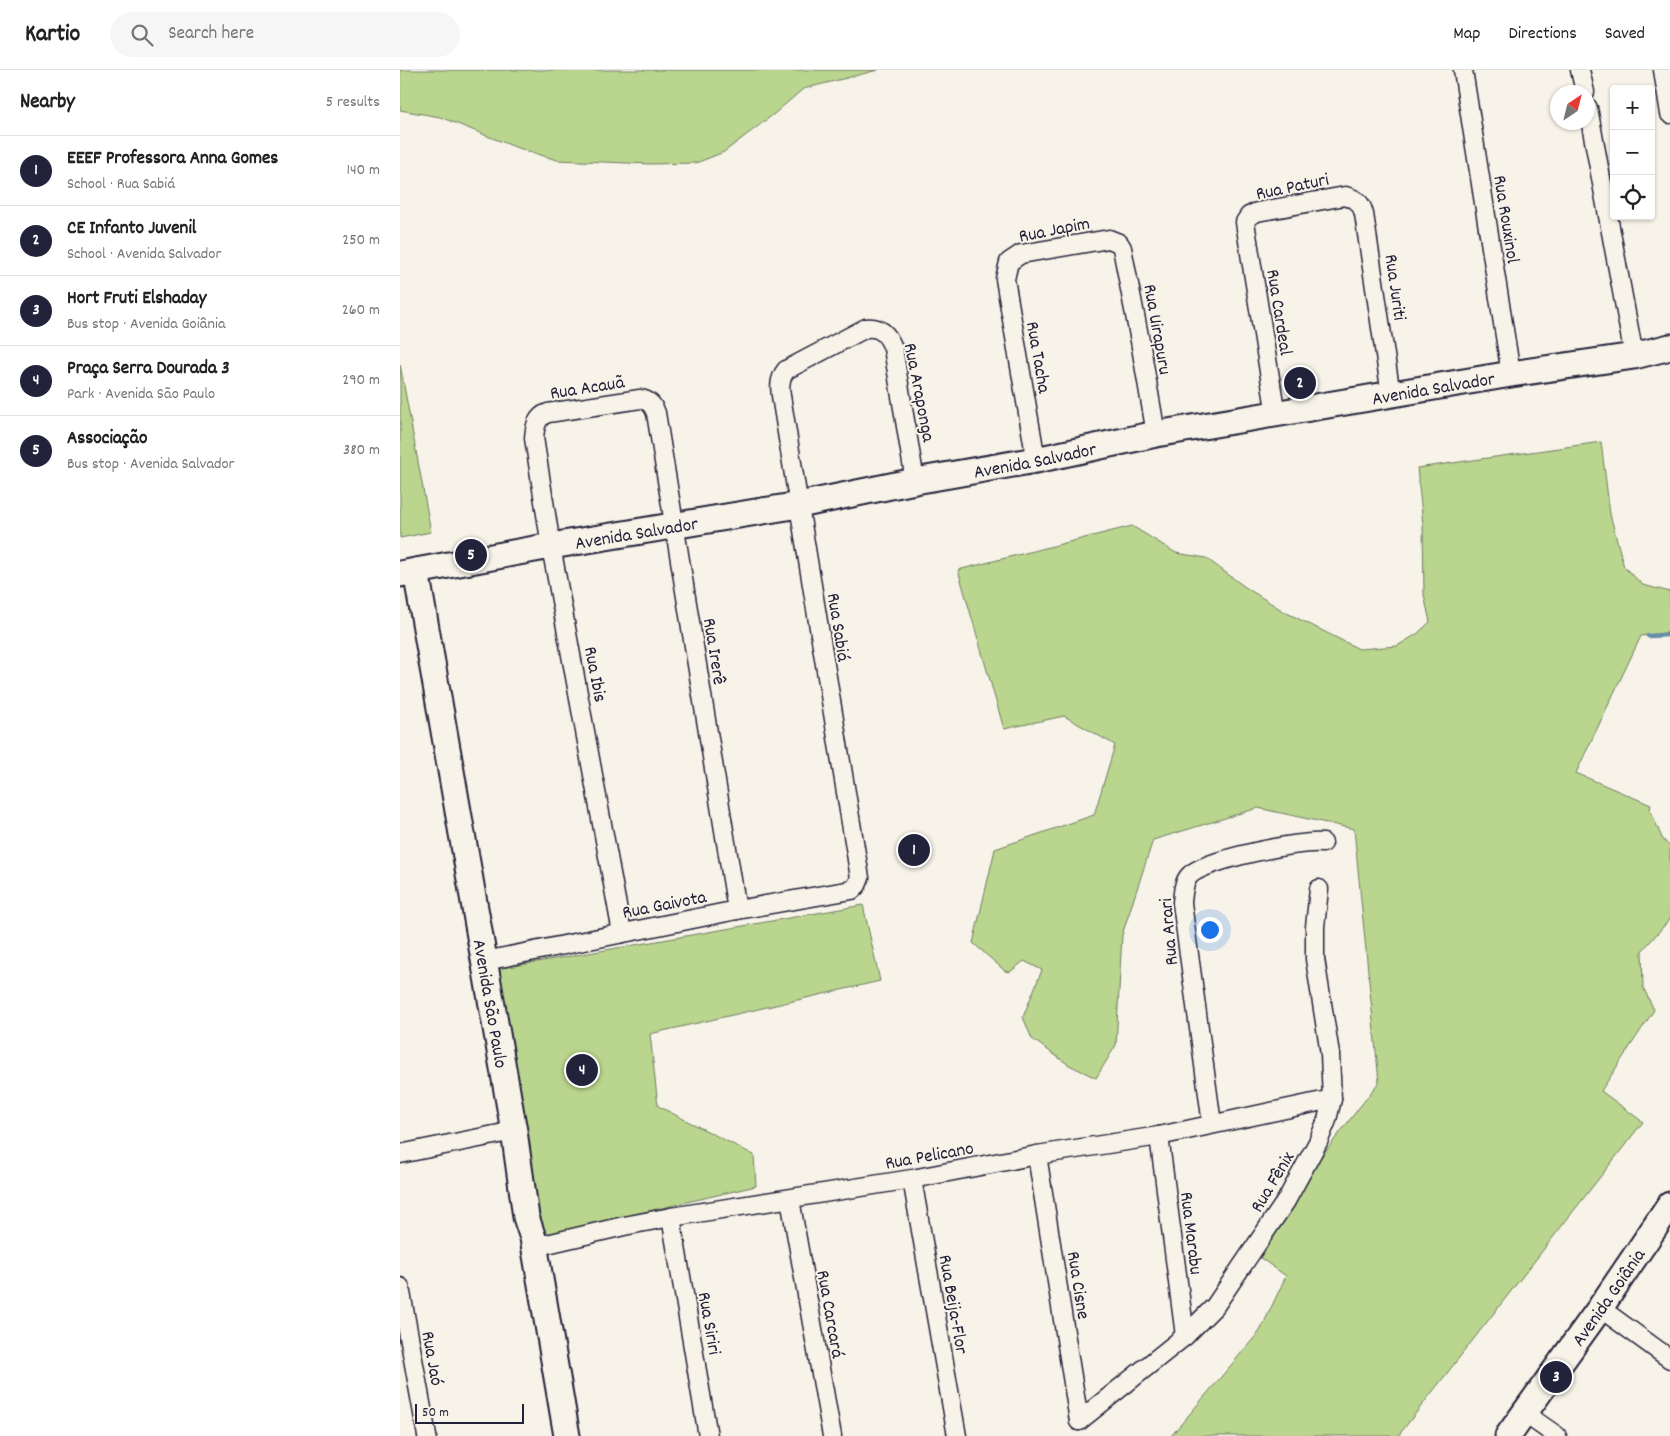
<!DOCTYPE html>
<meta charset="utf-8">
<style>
:root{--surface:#fff;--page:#f6f6f6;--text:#222;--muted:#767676;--line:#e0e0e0;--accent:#22223b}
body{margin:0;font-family:Dekko,sans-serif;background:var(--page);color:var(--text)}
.controls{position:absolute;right:15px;top:15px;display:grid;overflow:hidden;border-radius:5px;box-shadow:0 1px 4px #0004}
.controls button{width:45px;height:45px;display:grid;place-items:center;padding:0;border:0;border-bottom:1px solid var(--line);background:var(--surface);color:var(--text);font:25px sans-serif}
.compass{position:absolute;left:1150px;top:15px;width:45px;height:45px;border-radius:50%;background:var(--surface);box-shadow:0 1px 4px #0004;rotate:35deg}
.scale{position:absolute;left:15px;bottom:12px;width:109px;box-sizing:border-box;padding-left:5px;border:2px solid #22223b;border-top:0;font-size:14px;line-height:18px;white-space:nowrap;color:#22223b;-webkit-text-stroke:4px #f7f3e8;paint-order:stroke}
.you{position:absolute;left:809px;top:859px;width:18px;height:18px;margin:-12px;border:4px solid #fff;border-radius:50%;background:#1a73e8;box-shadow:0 0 0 8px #1a73e833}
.badge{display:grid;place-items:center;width:32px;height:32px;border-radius:50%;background:var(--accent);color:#fff;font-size:16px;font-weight:700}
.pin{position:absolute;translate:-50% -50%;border:2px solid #fff;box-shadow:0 1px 5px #0006}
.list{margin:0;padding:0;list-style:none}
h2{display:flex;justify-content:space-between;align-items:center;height:65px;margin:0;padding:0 20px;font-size:21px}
h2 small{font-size:16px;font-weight:400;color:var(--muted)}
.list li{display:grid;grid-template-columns:32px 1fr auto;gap:15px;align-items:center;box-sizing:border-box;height:70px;padding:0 20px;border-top:1px solid var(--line)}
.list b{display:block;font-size:19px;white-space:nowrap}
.list p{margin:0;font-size:16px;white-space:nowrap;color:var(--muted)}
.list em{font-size:16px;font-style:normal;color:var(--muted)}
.icon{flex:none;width:28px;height:28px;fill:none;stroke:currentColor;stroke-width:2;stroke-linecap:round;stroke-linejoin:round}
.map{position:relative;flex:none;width:1270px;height:1366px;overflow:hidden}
header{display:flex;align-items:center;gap:30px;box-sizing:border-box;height:70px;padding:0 25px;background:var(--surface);border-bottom:1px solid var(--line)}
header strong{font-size:24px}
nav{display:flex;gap:28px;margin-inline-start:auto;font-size:18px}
.search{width:350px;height:45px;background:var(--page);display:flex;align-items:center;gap:12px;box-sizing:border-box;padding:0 18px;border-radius:28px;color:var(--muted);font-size:19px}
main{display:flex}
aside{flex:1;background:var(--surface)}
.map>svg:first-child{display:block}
</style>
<header>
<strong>Kartio</strong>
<div class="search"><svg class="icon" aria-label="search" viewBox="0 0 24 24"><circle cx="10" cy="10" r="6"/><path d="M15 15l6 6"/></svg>Search here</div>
<nav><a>Map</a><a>Directions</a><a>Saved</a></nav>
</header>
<main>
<aside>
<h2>Nearby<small>5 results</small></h2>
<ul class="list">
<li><span class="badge">1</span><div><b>EEEF Professora Anna Gomes</b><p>School · Rua Sabiá</p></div><em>140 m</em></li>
<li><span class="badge">2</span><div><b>CE Infanto Juvenil</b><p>School · Avenida Salvador</p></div><em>250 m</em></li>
<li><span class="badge">3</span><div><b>Hort Fruti Elshaday</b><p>Bus stop · Avenida Goiânia</p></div><em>260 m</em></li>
<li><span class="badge">4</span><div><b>Praça Serra Dourada 3</b><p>Park · Avenida São Paulo</p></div><em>290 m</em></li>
<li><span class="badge">5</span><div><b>Associação</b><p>Bus stop · Avenida Salvador</p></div><em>380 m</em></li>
</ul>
</aside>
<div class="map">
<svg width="1270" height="1366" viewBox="0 0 1270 1366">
<rect width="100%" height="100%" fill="#f7f3e8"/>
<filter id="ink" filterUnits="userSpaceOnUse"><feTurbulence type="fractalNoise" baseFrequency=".02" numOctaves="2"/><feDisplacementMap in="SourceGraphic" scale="10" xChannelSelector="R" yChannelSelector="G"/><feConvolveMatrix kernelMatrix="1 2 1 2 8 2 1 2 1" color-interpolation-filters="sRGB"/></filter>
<g filter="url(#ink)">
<!-- green -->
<g fill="#bad58d" stroke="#6e7c64">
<polygon points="0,0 478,0 403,19 374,44 324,82 296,93 250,94 157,90 115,77 40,47 0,40"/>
<polygon points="0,294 31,462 0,468"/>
<polygon points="1201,372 1210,444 1224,497 1243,515 1270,522 1270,562 1241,566 1176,703 1251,735 1250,739 1262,768 1270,777 1270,849 1242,881 1243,917 1254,940 1201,1021 1243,1052 998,1366 771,1366 860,1261 886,1206 849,1180 979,1012 954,759 858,738 753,770 722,865 716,975 696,1008 669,995 632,969 623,947 642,900 624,891 610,902 605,901 573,873 595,779 694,745 715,675 664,646 604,659 558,500 732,456 776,483 806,488 845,517 885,542 959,579 997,576 1017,564 1030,552 1024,525 1023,454 1017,398"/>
<polygon points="463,835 480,911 250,964 258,1036 354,1085 356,1116 133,1168 97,899"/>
</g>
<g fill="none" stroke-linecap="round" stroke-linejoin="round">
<!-- stream -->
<polyline stroke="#658eaa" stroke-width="4.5" points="1248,566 1270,565"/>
<!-- street casing -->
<g stroke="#22223b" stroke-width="21">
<g id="street">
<polyline points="1063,0 1111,304"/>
<polyline points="1180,0 1185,22"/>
<polyline points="1263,0 1270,44"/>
<polyline points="1188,38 1234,286"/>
<path d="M876,345L845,152L849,146L857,142L945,126C956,129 961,132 964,144L991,325"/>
<polyline points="636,390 605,209 609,192 621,184 709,169 719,173 722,178 740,271 756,364"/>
<path d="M222,863L151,476L134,368C135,357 136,347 148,343L240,329C249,330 253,335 256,343L337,840"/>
<path d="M85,891L337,840L452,820L457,815L460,808L382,332C380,320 378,310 386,300L466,258C481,256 488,265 493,278L515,411"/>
<path d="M812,1054L782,833C783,823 783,812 790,805C805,790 901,770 923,773"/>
<polyline points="759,1066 785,1266"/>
<polyline points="0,1084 114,1061"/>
<polyline points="637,1085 679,1351"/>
<polyline points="512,1109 557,1366"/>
<polyline points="390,1129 432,1366"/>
<polyline points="271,1147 308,1366"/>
<polyline points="134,1177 224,1156 271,1147 512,1109 637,1085 759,1066 932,1029"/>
<polyline points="0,1217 27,1366"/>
<polyline points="1200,1238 1270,1289"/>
<polyline points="1124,1343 1157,1366"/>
<polyline points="679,1351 785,1266 815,1236 886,1131 918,1072 927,1050 932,1029 930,984 915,889 915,857 919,819"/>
</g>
</g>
<!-- secondary casing -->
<g stroke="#22223b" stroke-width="29">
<g id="secondary">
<path id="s1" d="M16,501L114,1061L126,1147L133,1168L167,1366"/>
<path id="s2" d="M0,504L151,476L399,435L515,411L636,390L756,364L1111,304L1234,286L1270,277"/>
<path id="s3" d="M1108,1366L1200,1238L1270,1135"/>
</g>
</g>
<!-- street -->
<use href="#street" stroke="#f7f3e8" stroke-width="18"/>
<!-- secondary -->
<use href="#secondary" stroke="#f7f3e8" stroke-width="25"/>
</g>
</g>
<g text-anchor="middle" stroke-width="4" stroke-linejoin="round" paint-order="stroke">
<!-- street labels -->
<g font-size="19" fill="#22223b" stroke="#f7f3e8">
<text transform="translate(892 115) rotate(-12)" y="7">Rua Paturi</text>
<text transform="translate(1108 149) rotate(81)" y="7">Rua Rouxinol</text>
<text transform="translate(654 158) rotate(-11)" y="7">Rua Japim</text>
<text transform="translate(997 217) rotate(82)" y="7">Rua Juriti</text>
<text transform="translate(881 242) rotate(81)" y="7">Rua Cardeal</text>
<text transform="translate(759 259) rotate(80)" y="7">Rua Uirapuru</text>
<text transform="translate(640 287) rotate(80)" y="7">Rua Tacha</text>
<text transform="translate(187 316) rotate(-9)" y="7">Rua Acauã</text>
<text dy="7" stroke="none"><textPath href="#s2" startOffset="1050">Avenida Salvador</textPath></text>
<text transform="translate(521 322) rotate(79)" y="7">Rua Araponga</text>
<text dy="7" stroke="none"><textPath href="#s2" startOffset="645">Avenida Salvador</textPath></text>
<text dy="7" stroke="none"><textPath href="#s2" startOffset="240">Avenida Salvador</textPath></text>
<text transform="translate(440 557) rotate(81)" y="7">Rua Sabiá</text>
<text transform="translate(316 581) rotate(81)" y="7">Rua Irerê</text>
<text transform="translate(197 604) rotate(79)" y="7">Rua Ibis</text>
<text transform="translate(264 833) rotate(-11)" y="7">Rua Gaivota</text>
<text transform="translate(767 862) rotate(-95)" y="7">Rua Arari</text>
<text dy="7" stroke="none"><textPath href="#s1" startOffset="439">Avenida São Paulo</textPath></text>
<text transform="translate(529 1084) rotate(-10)" y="7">Rua Pelicano</text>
<text transform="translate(871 1111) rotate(-59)" y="7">Rua Fênix</text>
<text transform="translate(793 1163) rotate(83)" y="7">Rua Marabu</text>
<text transform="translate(680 1215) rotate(81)" y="7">Rua Cisne</text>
<text dy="7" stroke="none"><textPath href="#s3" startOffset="171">Avenida Goiânia</textPath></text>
<text transform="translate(555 1234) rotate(80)" y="7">Rua Beija-Flor</text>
<text transform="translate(432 1244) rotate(80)" y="7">Rua Carcará</text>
<text transform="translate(311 1253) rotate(80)" y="7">Rua Siriri</text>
<text transform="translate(34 1288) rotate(80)" y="7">Rua Jaó</text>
</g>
</g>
</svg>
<div class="controls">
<button>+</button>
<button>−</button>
<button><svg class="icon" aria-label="locate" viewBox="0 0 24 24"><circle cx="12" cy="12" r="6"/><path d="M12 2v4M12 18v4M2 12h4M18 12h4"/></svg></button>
</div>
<svg class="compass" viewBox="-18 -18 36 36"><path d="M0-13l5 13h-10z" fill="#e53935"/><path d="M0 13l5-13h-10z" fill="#767676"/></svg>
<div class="scale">50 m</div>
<div class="you"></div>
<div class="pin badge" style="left:514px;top:780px">1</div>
<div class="pin badge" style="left:900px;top:313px">2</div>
<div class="pin badge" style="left:1156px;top:1307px">3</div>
<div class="pin badge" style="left:182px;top:1000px">4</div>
<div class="pin badge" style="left:71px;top:485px">5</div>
</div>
</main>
